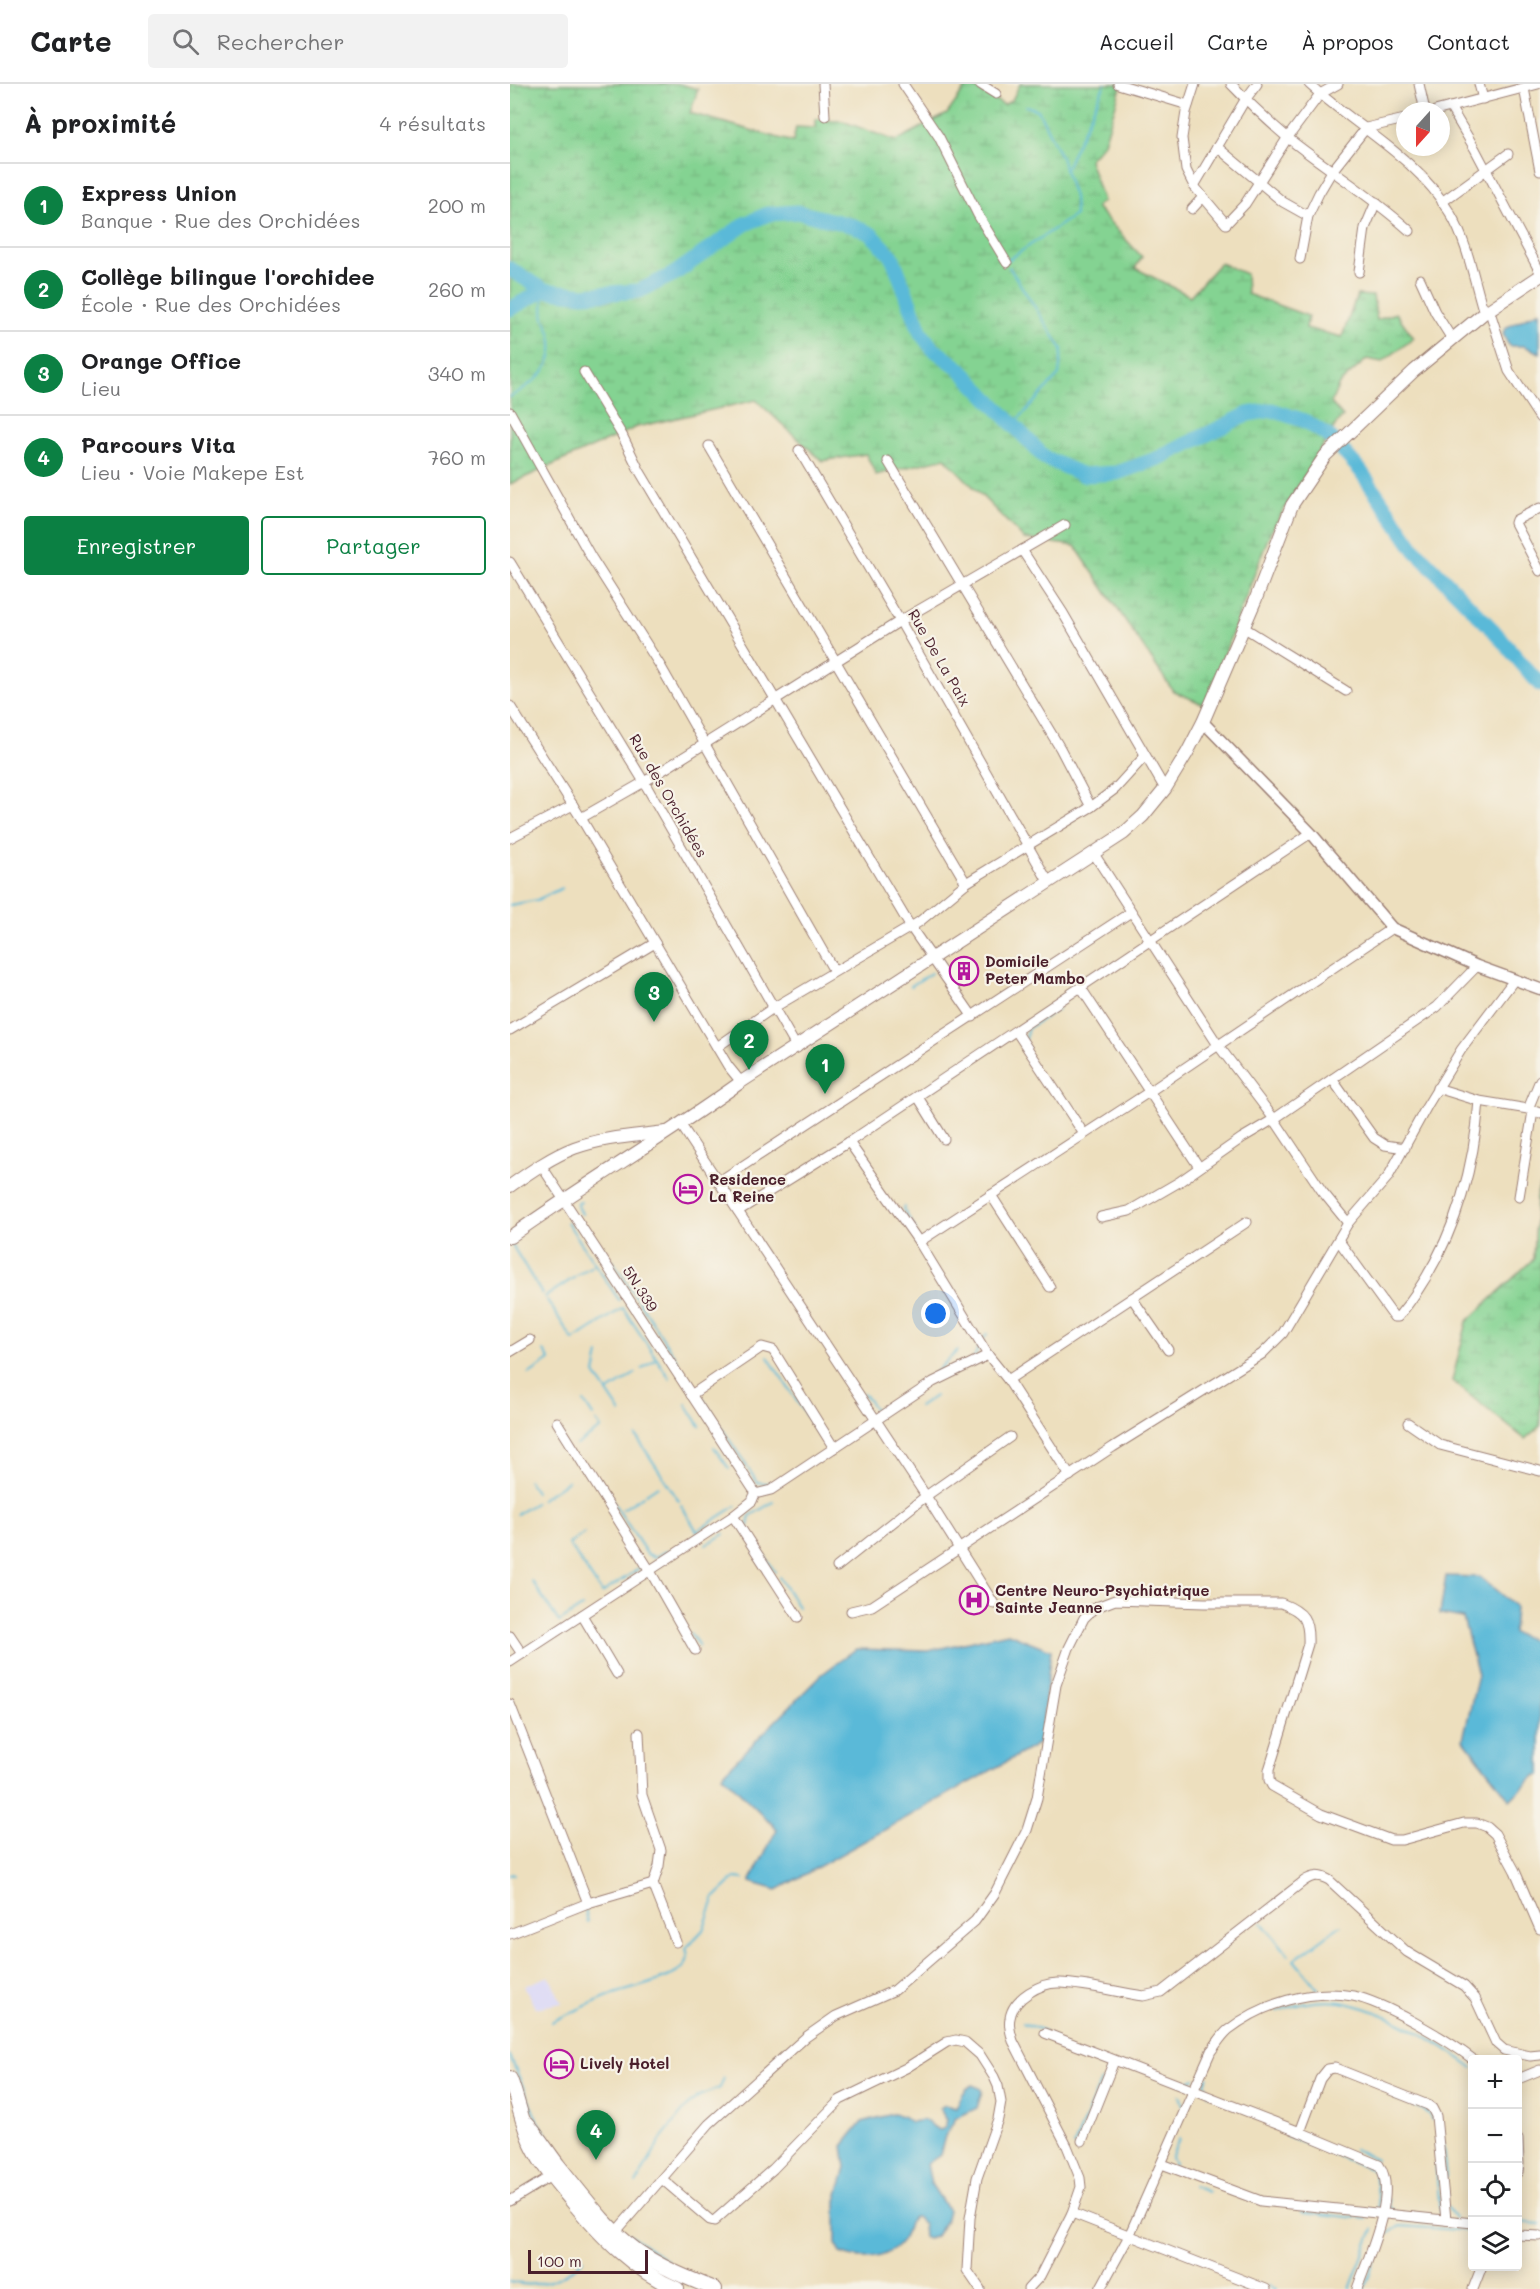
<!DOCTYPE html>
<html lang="fr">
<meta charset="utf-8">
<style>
:root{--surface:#fff;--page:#f2f2f2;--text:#202124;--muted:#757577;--line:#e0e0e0;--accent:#0b8043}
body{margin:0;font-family:Mali,sans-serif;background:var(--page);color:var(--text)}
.controls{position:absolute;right:18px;bottom:18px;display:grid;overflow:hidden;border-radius:6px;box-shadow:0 3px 15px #0003}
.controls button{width:54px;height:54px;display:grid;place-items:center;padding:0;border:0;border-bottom:2px solid var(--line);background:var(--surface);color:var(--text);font:30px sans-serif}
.compass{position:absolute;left:886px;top:18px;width:54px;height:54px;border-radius:50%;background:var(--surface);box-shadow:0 3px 15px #0003;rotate:201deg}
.scale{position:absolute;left:18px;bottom:15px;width:120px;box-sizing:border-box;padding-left:6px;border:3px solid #4a1f2b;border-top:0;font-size:16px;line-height:21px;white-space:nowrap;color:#4a1f2b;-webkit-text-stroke:4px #f7f3e8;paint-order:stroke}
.you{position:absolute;left:426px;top:1230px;width:21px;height:21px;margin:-15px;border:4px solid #fff;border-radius:50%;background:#1a73e8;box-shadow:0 0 0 9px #1a73e833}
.badge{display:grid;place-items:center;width:39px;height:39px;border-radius:50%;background:var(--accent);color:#fff;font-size:20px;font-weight:700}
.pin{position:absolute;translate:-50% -50px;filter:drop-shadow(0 2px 3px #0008)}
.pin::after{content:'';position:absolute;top:32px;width:21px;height:18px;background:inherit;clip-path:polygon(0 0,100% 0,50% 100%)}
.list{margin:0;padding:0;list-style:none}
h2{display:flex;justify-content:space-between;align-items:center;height:78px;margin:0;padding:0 24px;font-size:26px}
h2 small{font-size:20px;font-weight:400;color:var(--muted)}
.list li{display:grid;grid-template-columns:39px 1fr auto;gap:18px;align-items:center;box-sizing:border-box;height:84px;padding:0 24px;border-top:2px solid var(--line)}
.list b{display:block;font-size:22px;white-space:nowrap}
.list p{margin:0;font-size:20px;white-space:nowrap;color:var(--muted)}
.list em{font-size:20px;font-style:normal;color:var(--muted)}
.actions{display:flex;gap:12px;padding:18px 24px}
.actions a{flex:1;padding:14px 0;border:2px solid var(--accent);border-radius:6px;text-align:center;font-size:21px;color:var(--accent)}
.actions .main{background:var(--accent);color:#fff}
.icon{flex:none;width:33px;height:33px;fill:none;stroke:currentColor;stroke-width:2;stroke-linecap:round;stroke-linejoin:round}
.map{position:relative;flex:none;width:1030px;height:2205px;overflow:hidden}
header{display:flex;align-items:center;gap:36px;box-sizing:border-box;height:84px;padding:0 30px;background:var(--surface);border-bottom:2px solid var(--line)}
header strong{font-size:28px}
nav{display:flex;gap:33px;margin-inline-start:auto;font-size:21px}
.search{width:420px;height:54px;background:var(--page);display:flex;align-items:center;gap:15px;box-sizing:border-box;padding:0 21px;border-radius:6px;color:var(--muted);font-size:22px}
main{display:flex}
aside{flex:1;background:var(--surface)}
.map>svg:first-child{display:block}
</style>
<header>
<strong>Carte</strong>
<div class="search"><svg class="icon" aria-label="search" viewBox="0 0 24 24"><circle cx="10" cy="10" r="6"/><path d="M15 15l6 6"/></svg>Rechercher</div>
<nav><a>Accueil</a><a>Carte</a><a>À propos</a><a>Contact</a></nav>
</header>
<main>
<aside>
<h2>À proximité<small>4 résultats</small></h2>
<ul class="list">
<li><span class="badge">1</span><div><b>Express Union</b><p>Banque · Rue des Orchidées</p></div><em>200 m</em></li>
<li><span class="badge">2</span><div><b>Collège bilingue l'orchidee</b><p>École · Rue des Orchidées</p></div><em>260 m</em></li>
<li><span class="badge">3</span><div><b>Orange Office</b><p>Lieu</p></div><em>340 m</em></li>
<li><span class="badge">4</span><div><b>Parcours Vita</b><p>Lieu · Voie Makepe Est</p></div><em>760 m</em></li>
</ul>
<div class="actions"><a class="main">Enregistrer</a><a>Partager</a></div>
</aside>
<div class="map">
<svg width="1030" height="2205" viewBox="0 0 1030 2205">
<defs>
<pattern id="wetland-marsh" width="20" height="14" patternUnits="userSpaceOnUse" patternTransform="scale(1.5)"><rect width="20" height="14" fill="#84d392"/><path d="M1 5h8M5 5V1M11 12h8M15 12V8" fill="none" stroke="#74b57e"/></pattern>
</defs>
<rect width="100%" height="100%" fill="#f7f3e8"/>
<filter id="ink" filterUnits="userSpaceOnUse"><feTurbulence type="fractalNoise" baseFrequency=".0167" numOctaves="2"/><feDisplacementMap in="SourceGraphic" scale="12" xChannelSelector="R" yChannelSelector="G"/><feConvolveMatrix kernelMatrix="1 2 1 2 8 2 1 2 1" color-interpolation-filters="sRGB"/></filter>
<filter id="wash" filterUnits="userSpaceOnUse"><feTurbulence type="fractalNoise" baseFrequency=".008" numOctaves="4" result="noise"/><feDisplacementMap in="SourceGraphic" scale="24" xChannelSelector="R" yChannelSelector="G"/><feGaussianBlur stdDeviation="1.35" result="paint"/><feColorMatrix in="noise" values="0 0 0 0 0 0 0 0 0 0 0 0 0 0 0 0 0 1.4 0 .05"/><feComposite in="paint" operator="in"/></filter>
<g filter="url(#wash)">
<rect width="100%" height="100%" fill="#eddfbe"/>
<!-- built -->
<polygon fill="#d9d7f8" points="39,1892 52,1919 25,1924 14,1902"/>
<!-- wetland -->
<g fill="url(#wetland-marsh)" stroke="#67795e" stroke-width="1.5">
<polygon points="0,0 169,0 188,5 180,29 283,58 286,43 305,44 305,35 332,37 386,57 437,30 458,0 494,21 502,16 510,0 612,0 594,59 579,76 593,117 586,123 632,173 625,184 680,212 710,179 736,190 737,210 798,232 796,244 832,253 847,211 863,212 867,236 886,229 904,254 872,278 857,275 829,300 821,319 833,333 826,340 760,449 695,621 663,607 565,462 514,455 435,374 366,391 356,370 312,377 246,316 127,343 0,400"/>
<polygon points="1030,1101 1030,1342 1015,1355 942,1297 957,1238 1023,1175 1026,1113"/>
</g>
<!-- water -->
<g fill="#5ab9d8" stroke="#526c82" stroke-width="1.5">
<polygon points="1030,227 1030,269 1014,262 999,262 993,250 995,244"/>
<polygon points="936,1492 970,1493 1005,1522 1003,1549 1030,1558 1030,1691 1026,1691 1000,1716 953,1655 968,1591 953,1534 930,1530"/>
<polygon points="498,1549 541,1566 530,1659 267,1806 240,1798 267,1745 212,1691 311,1591 346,1565 418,1567"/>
<path d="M462,2001L470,2004L472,2007L467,2024L446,2034L435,2052L430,2071L417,2080L421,2100L438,2126L435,2138L425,2153L417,2155L414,2153L413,2140L406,2133H403C397,2139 398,2147 394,2154C381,2176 352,2178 331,2169L326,2160V2117L336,2084L333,2062L352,2038L383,2030L393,2032L401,2038L414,2036C423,2040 432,2056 437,2036L429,2024L435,2021L446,2024C451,2014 452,2007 462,2001Z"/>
</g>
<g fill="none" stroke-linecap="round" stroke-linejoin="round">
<!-- stream -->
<g stroke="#5ab9d8" stroke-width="2">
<polyline points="516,22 528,26 551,73 555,86"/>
<polyline points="498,176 565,131 564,113 555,86 595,0"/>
<polyline points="499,183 552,265 549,291 503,341"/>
<path d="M0,313C24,299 48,283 41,252C40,246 36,240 34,234C32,226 34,215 34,206"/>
<polyline points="0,821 27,816 52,804"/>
<polyline points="401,902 421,889"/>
<polyline points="516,956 517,945 548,925"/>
<polyline points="71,1118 67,1120 72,1130"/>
<polyline points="394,1123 393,1125 406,1146"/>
<polyline points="57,1138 109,1216"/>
<polyline points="2,1161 32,1210"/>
<polyline points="102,1176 168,1278"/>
<polyline points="67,1191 85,1180"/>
<polyline points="35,1213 65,1193"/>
<polyline points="37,1216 63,1256 113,1224 160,1295"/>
<polyline points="472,1257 477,1250"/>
<polyline points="89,1270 85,1290 111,1329"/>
<polyline points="258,1273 309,1351"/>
<polyline points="464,1274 469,1262"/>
<polyline points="132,1285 146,1275"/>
<polyline points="19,1290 40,1276 34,1267"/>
<polyline points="418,1296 448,1266"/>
<polyline points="97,1308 126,1289"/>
<polyline points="353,1309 362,1321"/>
<polyline points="190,1311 247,1398 263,1400"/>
<polyline points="74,1318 83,1332"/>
<polyline points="176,1320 190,1342"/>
<polyline points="363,1323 369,1329"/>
<polyline points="409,1323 425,1312"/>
<polyline points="126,1352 169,1417"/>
<polyline points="66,1361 91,1344 86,1337"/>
<polyline points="204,1363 219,1385"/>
<polyline points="18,1396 26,1408"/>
<polyline points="92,1401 137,1470 145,1473 158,1466"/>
<polyline points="136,1410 148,1402"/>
<polyline points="30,1416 58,1397"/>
<polyline points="263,1418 240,1432 237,1446 265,1488"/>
<polyline points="171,1421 187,1447 226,1422"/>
<polyline points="113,1425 133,1412"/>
<polyline points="7,1430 25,1419"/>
<polyline points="75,1449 59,1460 92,1509 133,1482"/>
<polyline points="196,1461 214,1450"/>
<polyline points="269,1493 288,1523"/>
<polyline points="22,1497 49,1538 72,1523"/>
<polyline points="180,1549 189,1562"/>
<polyline points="25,1697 37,1725"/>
<polyline points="51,1765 69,1811"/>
<polyline points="0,1791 4,1790"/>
<polyline points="75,1825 78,1838"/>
<polyline points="752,1839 779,1871"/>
<polyline points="808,1905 784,1876 831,1841"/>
<path d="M767,1927C787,1920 809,1915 830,1918C874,1925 928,1957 963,1984"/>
<path d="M41,1938C61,1929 81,1919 101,1911C116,1906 162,1895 172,1885C178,1879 179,1872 176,1864L193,1846L205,1813L225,1794L234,1795"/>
<polyline points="513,1939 534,1947"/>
<polyline points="0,1972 24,2029 42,2061"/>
<polyline points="698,1993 695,1999 699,2010"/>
<polyline points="674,2000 685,1994"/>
<polyline points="670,2011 673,2022"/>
<path d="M885,2014C897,2020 917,2023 922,2036"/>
<polyline points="931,2043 936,2094"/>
<polyline points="776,2051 863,2086 867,2101 869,2125"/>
<polyline points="564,2062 591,1997"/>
<polyline points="844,2065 866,2075"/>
<polyline points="664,2080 661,2074 669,2055"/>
<polyline points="926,2081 930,2130"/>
<polyline points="126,2099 153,2052 177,2022 189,2012 210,2004 214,1994"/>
<polyline points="683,2102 698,2108"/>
<polyline points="879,2116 879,2122 884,2126"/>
<polyline points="938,2124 945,2134"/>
<polyline points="792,2128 857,2135"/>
<polyline points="98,2131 108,2140"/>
<polyline points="1008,2138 1030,2140"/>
<polyline points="119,2150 158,2177"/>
<path d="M0,2198C27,2205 55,2196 73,2175"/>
<polyline points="759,2202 766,2205"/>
<polyline points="595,2205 620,2164"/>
<polyline points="840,2205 863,2145"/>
<polyline points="854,2205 873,2153 890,2142 963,2147"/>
<polyline points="958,2205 966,2182"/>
</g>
<!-- river -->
<g stroke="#5ab9d8" stroke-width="15">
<polyline points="0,185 34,206 73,211 129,207 164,190 235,140 258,130 288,128 344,142 361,150 382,172 411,249 422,264 449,284 535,374 573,391 607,389 649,374 738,330 762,326 795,337 820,353 850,386 905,466 984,547 1030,601"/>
<polyline points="0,225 34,206"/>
</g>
</g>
</g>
<g filter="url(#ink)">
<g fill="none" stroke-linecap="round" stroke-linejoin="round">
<!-- minor casing -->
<g stroke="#9c7f74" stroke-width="11">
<g id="minor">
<polyline points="313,0 315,32"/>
<polyline points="393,0 429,53 468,131 497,179"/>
<polyline points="470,0 486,10"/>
<polyline points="608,0 678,21"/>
<polyline points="685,0 676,28 672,54 676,86 684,102 716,140 735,120 778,53 810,10 828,0"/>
<path d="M721,0C739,19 758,37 778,54C818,86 862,112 900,147"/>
<path d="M799,0C846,43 907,73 940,129C958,159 964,197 974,229"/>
<polyline points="909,0 915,27"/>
<polyline points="969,0 973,15"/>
<polyline points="1014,4 1030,87"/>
<polyline points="940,23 965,65 1030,188"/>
<polyline points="925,27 1028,0"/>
<polyline points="707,63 773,118 798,132"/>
<polyline points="684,102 735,16 747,0"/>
<polyline points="932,118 998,70"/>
<polyline points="682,125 693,113"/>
<polyline points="790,175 798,132 809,109 822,87 856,44 895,35"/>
<polyline points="849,188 855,144 866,118"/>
<polyline points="910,195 925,228 942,255"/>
<polyline points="979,225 999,287 1030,334"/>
<polyline points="74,288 112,351 129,386 400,842 463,933"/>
<polyline points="0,328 81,473 151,583 324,887"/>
<polyline points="199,362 456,799"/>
<polyline points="289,366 390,537 539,799"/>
<polyline points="1030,424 1006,436 1005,439 1030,487"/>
<polyline points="512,466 553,529 655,705"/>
<polyline points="0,478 134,698 287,964"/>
<polyline points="733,543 836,607"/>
<polyline points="0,622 71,734 218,982 231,998"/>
<polyline points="581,723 605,705 635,672"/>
<polyline points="71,734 134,698 390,537 555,441"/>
<polyline points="0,754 63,721"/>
<polyline points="584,770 708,961 764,1035 812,1107 838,1139"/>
<polyline points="571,904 689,1083"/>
<polyline points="0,946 145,859"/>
<polyline points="506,947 574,1050"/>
<polyline points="207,963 263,924 409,838 456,799 581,723 550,664 378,377"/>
<polyline points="822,995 864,1054 875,1061 895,1064"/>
<polyline points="927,1004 969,1017 1018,1025 1030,1029"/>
<polyline points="408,1013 434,1055"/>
<polyline points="1018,1025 1030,996"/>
<polyline points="171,1041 416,1412 484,1520"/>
<polyline points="339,1058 409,1158 478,1271 498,1296 560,1392"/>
<polyline points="31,1081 243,1405"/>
<polyline points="208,1098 621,828"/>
<polyline points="481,1111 540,1203"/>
<polyline points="1009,1113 1023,1027"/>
<polyline points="228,1127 339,1058 801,749"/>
<polyline points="591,1133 619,1127 669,1098 732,1054 764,1035 927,923 967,882"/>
<path d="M829,1157L884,1233H888C939,1171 963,1097 969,1017"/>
<polyline points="409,1158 639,1008 882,844"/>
<polyline points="622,1214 658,1266"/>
<polyline points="0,1268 20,1256"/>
<polyline points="498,1296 737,1138"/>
<polyline points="181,1311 252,1263 263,1266 324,1364"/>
<polyline points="47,1338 140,1487 185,1566"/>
<polyline points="898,1339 930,1361 1030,1387"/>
<polyline points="249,1409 261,1406 423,1298 478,1271"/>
<polyline points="223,1432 288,1533"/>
<polyline points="327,1483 416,1412 500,1353"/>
<polyline points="341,1527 362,1522 603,1363 752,1270 773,1249 838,1139 878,1093 917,1022 951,966 1004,896"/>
<polyline points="72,1531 107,1590"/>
<polyline points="0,1552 12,1570"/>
<polyline points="0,1578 223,1432 242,1417 244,1412"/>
<polyline points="0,1620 78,1819 0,1850"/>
<polyline points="129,1649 132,1711 151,1766 149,1782 143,1800 166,1858"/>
<polyline points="78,1819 143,1800"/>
<path d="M535,1949L790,2048L869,2081C889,2108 857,2176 847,2205"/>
<polyline points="1008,1995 1030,1986"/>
<polyline points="790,2048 810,1995 818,1985 825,1984 918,2021 922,2024 926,2032 936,2136"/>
<polyline points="1008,2054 1009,2080 1008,2088"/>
<polyline points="572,2057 604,1977"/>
<polyline points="652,2080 751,2117 963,2139"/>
<polyline points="152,2095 200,2136 204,2137 263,2085 330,2016 396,1984 437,1958 446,1956 455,1958 470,1971 484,1993 488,2002 491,2018 488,2035 467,2094 460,2134 457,2186 470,2205"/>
<polyline points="0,2117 41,2092"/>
<polyline points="562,2129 756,2205"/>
<path d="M103,2151L199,2040L296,1953L326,1932L385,1906L465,1837L485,1809L517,1746L527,1714L546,1601L559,1564L574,1534L584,1524L605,1516L694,1519H771C794,1528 799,1535 798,1560L759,1686V1696L762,1702L811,1730L881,1756H892L954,1739H967L977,1743L985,1750L1005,1787L1030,1845"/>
<polyline points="1008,2151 1030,2152"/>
<path d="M518,2205L530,2192L562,2129L571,2103L570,2094L557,2062L503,1957C501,1950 498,1942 500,1934C503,1914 531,1898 550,1899C577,1900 606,1908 633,1912L651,1908L794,1797C803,1791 809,1791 819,1796L897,1868L954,1902L965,1914L986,1959L994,1966L1020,1972L1030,1971"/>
<path d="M590,2205L619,2152L701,1967C706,1961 711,1952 718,1946C752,1920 800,1904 843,1912C874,1918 938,1956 964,1976"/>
<polyline points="963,2205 972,2182"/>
</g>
</g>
<!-- tertiary casing -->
<g stroke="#9c7f74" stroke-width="13">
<polyline id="tertiary" points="693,638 801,749 882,844 967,882 1030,905"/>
</g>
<!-- secondary casing -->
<g stroke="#9c7f74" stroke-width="14">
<g id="secondary">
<path d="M0,1102C20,1088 41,1073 64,1064C94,1053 126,1052 156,1048"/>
<path d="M0,1153C76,1099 156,1052 231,998L613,750L633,732L655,705L677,669L693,638L745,517L782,421L815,372L904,287L974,229L1030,192"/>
</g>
</g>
<!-- primary casing -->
<g stroke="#9c7f74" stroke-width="16">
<g id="primary">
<path d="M0,1995C8,2016 12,2040 22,2061C32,2082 47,2099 62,2117C92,2153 123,2186 167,2205"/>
<path d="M17,2040C29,2053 37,2067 48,2081C72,2110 95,2143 126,2166C150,2183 177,2194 205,2205"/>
</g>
</g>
<!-- minor -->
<use href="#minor" stroke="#fff" stroke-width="9"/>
<!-- tertiary -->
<use href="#tertiary" stroke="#fff" stroke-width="10"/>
<!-- secondary -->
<use href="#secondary" stroke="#fff" stroke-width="12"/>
<!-- primary -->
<use href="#primary" stroke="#fff" stroke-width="14"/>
</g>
</g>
<!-- icons -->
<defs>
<g id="building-ring" transform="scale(1.5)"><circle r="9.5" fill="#f7f3e8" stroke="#b5179e" stroke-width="1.5"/><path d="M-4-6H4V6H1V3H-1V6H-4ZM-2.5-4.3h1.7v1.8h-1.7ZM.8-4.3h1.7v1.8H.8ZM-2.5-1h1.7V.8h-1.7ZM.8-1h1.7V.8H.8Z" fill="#b5179e"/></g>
<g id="hotel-ring" transform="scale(1.5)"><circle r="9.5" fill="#f7f3e8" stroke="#b5179e" stroke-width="1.5"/><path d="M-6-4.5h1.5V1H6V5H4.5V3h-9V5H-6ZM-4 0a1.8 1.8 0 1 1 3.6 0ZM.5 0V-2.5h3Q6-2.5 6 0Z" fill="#b5179e"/></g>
<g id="hospital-ring" transform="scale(1.5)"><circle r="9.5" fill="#f7f3e8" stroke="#b5179e" stroke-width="1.5"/><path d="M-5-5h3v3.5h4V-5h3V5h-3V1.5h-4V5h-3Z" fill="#b5179e"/></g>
</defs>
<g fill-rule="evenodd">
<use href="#building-ring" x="454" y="887"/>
<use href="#hotel-ring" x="178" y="1105"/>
<use href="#hospital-ring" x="464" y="1516"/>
<use href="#hotel-ring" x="49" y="1980"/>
</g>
<g text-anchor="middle" stroke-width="4.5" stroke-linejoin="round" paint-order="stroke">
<!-- street labels -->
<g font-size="15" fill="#4a1f2b" stroke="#f7f3e8">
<text transform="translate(429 574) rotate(60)" y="5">Rue De La Paix</text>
<text transform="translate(158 712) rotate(60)" y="5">Rue des Orchidées</text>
<text transform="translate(130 1205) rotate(57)" y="5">5N.339</text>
</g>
<!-- poi labels -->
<g font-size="15" font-weight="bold" fill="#4a1f2b" stroke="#f7f3e8" text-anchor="start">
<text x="475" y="883">Domicile<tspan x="475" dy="17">Peter Mambo</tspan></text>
<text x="199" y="1101">Residence<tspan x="199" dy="17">La Reine</tspan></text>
<text x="485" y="1512">Centre Neuro-Psychiatrique<tspan x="485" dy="17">Sainte Jeanne</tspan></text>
<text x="70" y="1985">Lively Hotel</text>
</g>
</g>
</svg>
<div class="controls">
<button>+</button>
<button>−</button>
<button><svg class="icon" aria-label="locate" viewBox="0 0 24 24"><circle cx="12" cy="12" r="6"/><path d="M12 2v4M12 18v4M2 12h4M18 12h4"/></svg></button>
<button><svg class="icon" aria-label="layers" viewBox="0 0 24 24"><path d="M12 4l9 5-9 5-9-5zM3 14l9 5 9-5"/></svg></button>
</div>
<svg class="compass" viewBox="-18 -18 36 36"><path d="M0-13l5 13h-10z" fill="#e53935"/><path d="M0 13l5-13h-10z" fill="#757577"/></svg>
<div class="scale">100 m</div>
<div class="you"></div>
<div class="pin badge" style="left:315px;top:1010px">1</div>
<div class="pin badge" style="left:239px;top:986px">2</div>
<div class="pin badge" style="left:144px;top:938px">3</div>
<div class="pin badge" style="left:86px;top:2076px">4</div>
</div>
</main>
